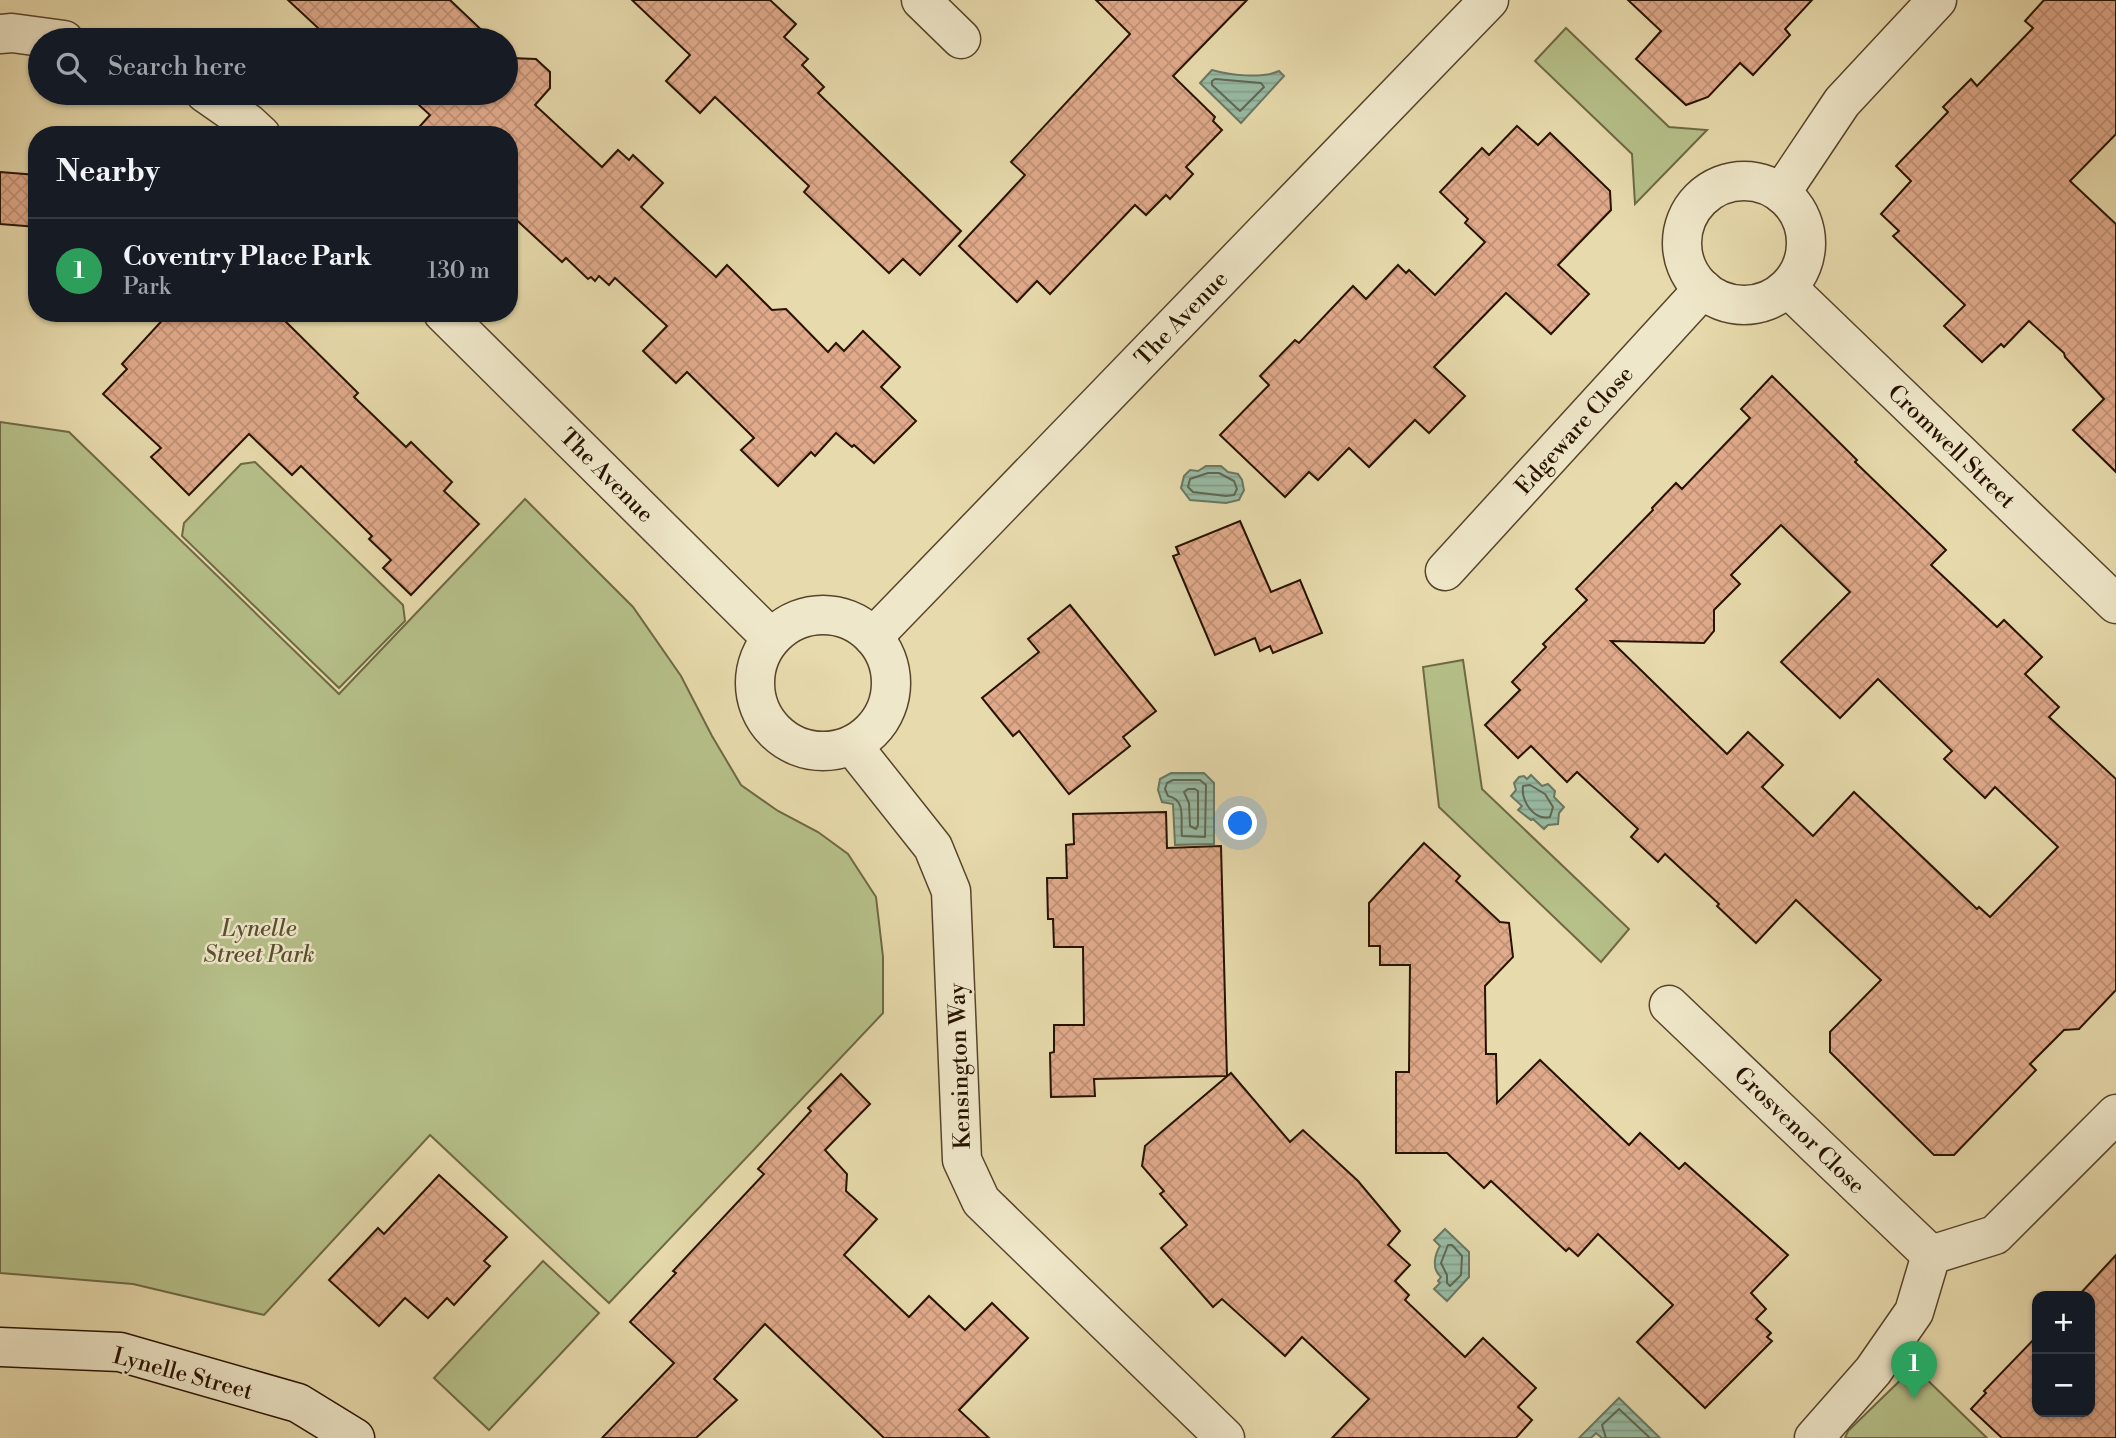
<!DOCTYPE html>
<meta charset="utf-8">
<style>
:root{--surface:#171b24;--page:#242831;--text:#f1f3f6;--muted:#9ea1a6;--line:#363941;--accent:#c59692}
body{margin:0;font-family:"Libre Bodoni",serif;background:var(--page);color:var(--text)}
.controls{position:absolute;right:21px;bottom:21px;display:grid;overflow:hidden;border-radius:14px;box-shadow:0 2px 5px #0004}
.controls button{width:63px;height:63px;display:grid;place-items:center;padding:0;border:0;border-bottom:2px solid var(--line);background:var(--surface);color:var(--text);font:35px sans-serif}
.you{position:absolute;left:1241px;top:824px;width:24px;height:24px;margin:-18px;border:5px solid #fff;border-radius:50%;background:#1a73e8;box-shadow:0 0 0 10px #1a73e833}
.badge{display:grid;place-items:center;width:46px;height:46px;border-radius:50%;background:var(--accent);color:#fff;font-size:23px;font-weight:700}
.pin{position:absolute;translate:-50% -58px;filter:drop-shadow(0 2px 4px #0008)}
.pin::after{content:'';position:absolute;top:37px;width:24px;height:21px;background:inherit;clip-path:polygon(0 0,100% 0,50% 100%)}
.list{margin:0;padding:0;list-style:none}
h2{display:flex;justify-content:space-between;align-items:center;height:91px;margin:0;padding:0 28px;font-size:30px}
h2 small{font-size:23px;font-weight:400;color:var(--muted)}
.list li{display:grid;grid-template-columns:46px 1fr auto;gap:21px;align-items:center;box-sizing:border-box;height:105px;padding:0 28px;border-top:2px solid var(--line)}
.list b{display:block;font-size:26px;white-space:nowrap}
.list p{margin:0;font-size:23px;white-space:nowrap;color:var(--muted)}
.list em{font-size:23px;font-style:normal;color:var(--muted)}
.icon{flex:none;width:38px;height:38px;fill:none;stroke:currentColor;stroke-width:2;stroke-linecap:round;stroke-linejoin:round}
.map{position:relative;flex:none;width:2116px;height:1438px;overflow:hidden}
.search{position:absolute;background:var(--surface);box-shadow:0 2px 5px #0004;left:28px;top:28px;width:490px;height:77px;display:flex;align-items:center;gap:18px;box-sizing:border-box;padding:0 24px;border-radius:38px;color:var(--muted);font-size:26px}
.panel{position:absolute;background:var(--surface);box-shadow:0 2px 5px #0004;left:28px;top:126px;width:490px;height:196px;border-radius:28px}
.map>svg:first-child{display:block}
</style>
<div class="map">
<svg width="2116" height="1438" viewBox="0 0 2116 1438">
<defs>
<pattern id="water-rules" width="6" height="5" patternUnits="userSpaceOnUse" patternTransform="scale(1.75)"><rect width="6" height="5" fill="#98bba4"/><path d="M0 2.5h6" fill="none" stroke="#83a08b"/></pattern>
<pattern id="building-cross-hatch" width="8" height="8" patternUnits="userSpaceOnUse" patternTransform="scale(1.75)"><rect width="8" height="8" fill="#e0aa8b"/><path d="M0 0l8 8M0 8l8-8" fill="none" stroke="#c09176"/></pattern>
</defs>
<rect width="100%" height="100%" fill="#e7daac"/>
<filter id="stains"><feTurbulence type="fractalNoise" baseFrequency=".00286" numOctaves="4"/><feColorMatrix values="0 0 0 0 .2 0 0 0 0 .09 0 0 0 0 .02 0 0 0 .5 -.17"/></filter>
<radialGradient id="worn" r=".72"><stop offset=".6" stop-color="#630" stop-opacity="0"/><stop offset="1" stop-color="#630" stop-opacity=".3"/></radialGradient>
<!-- green -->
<g fill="#b6c089" stroke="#6e6944" stroke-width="2">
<polygon points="1566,28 1669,127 1707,130 1635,204 1632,154 1535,61"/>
<polygon points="0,422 69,432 339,694 525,499 633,607 681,676 712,736 741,785 778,811 818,832 848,854 876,897 883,957 883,1013 609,1303 430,1135 264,1315 133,1284 0,1273"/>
<polygon points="255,462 403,605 405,621 339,688 182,536 184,523 241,464"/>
<polygon points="1463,660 1482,789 1629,929 1601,962 1439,807 1423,667"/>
<polygon points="543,1261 599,1313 489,1430 434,1378"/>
<polygon points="1914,1367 1987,1438 1845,1438 1848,1431"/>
</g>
<!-- water -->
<g fill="url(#water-rules)" stroke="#6b7762" stroke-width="2">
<path d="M1212,70C1229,75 1262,79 1279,71L1284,76L1241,123L1200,83Z"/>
<polygon points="1206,466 1221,466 1228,472 1238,474 1242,480 1244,490 1239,500 1226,503 1190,500 1181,488 1184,476 1190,470 1198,471"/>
<polygon points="1171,773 1204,773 1214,783 1214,844 1175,845 1173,804 1162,802 1158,790 1160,779"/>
<polygon points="1531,775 1542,786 1548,784 1555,791 1554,797 1564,807 1559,813 1558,824 1548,825 1544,829 1533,819 1531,820 1518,810 1522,806 1511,796 1516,790 1514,783 1519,777 1524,776 1527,779"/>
<path d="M1445,1229L1469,1252V1277L1447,1301L1434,1289L1440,1283L1438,1281L1441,1277C1431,1269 1435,1254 1440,1246L1434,1240Z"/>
<polygon points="1619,1398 1660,1438 1602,1438 1596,1433 1591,1438 1579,1438"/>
</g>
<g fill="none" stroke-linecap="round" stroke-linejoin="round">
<!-- shore -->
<g stroke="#606652" stroke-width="2">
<polygon points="1215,79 1261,83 1264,87 1240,111 1212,85 1212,81"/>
<polygon points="1208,473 1219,473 1234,481 1237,489 1234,495 1226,496 1193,492 1188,487 1190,479"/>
<path d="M1173,780H1200L1206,785L1205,837L1182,836C1180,820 1187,800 1168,796L1165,789L1167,783Z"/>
<path d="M1530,785L1545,794L1553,807L1550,817C1534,821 1521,801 1523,786Z"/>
<polygon points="1188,789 1195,789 1198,791 1198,825 1196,829 1190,826 1189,803 1184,792"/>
<polygon points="1448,1245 1452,1245 1462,1256 1461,1275 1450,1286 1447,1283 1447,1275 1441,1263"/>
<polyline points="1606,1438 1602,1425 1619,1409 1650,1438"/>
</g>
</g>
<!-- building -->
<g fill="url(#building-cross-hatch)" stroke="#271200" stroke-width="2" fill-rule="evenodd">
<polygon points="288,0 450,0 492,40 331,40"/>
<polygon points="632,0 770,0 796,24 784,37 808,59 802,65 824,87 818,93 961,231 920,275 903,259 889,273 804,192 809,186 715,97 700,113 666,81 690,55"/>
<polygon points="1096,0 1247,0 1173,76 1215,117 1213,121 1222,130 1186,167 1193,174 1170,199 1166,195 1146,215 1135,205 1050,294 1037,281 1017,302 959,246 1025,175 1011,162 1130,34"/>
<polygon points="1628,0 1812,0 1785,29 1790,35 1753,75 1740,63 1708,97 1686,105 1636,59 1661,31"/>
<polygon points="2044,0 2116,0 2116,134 2070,181 2116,224 2116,472 2073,430 2104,399 2065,357 2064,353 2029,321 2004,347 2001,344 1982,362 1944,326 1965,305 1893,236 1899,231 1881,214 1911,181 1896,166 1948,112 1943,107 1971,79 1977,86 2033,28 2025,21"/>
<polygon points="506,53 510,58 536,59 550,72 550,88 535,105 602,167 618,150 629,160 633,155 663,183 641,207 716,277 727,265 772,310 786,309 828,352 836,343 844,351 863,331 900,367 881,387 916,421 874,463 854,445 852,447 836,433 815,456 811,452 778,486 741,450 754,438 687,372 676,383 643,351 667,326 615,278 609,285 599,276 595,281 591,277 588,279 566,258 562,262 509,213 509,135 412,135 430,115 406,93 506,93"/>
<polygon points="1517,126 1538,145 1550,133 1610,191 1611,210 1558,265 1589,294 1551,334 1506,293 1434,367 1465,396 1429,433 1415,420 1369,467 1349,448 1318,480 1309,472 1285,497 1220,435 1269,385 1260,376 1295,340 1299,343 1353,286 1366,299 1398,265 1406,273 1409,270 1435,295 1485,242 1465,223 1468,219 1440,192 1482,148 1489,155"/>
<polygon points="0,172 37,175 37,227 0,224"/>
<polygon points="169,313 277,313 358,393 354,397 406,447 411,442 452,482 444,491 479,524 411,595 383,568 391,560 369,539 372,536 301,466 292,475 249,434 189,495 151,457 161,448 103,394 127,369 122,364"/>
<path d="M1772,376L1857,460L1855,462L1946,550L1931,565L1997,627L2004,620L2042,657L2025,674L2059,707L2049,717L2116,779V990L2079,1029L2064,1030L2030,1064L2036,1070L1954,1155H1934L1830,1052V1032L1881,980L1796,900L1756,943L1717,906L1719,904L1665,854L1658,862L1631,837L1638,829L1577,772L1567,782L1531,746L1518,758L1485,725L1520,690L1512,682L1546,647L1543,644L1587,600L1576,589L1653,510L1652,508L1676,483L1682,489L1750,418L1741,409ZM1781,525L1850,592L1781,662L1840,718L1878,679L1952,751L1944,759L1985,798L1995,787L2058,847L1990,917L1979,907L1977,909L1854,792L1813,836L1762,787L1783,765L1748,732L1727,754L1611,641L1704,643L1714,631V610L1740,584L1731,575Z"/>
<polygon points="1240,521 1271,592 1300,580 1322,633 1273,653 1270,646 1260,651 1255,638 1215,655 1173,556 1179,554 1176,547"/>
<polygon points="1070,605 1156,711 1123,737 1130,746 1069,794 1019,731 1013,736 982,698 1039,652 1028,639"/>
<polygon points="1166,812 1167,848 1221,846 1227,1076 1094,1079 1095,1096 1051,1097 1050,1053 1054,1052 1054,1025 1084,1025 1083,947 1054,947 1053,919 1048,919 1047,878 1067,878 1066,845 1074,844 1073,814"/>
<polygon points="1424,843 1460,876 1456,881 1500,922 1509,923 1513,957 1485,986 1486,1054 1496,1054 1497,1103 1540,1060 1629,1145 1640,1133 1679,1169 1685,1163 1788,1255 1751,1293 1766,1309 1756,1319 1771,1333 1767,1337 1772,1341 1705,1408 1637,1342 1673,1305 1598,1234 1578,1256 1569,1248 1566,1251 1491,1181 1484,1188 1447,1153 1396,1153 1396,1072 1409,1072 1410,965 1380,965 1380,946 1369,946 1369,903"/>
<polygon points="1231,1073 1290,1142 1303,1130 1358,1181 1400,1231 1388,1245 1410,1265 1395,1281 1409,1295 1405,1300 1465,1357 1483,1338 1536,1388 1518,1407 1532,1420 1516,1438 1332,1438 1369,1399 1302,1337 1285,1356 1222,1299 1213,1307 1161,1248 1187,1225 1160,1194 1164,1191 1142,1166 1145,1146"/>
<polygon points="841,1074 870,1104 825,1150 847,1174 846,1191 877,1219 844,1255 909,1317 929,1296 965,1330 992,1303 1028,1338 959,1410 989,1438 884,1438 765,1324 714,1379 737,1400 696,1438 602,1438 674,1363 630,1322 676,1273 673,1271 764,1174 758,1169 811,1111 808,1108"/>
<polygon points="439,1175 507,1237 484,1261 490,1266 454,1305 447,1298 428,1318 405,1298 379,1326 329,1280 378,1228 384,1234"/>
<polygon points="2116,1255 2116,1438 2002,1438 1971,1409 1986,1393 1984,1391 2037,1336 2037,1412 2090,1412 2090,1296 2078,1296"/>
</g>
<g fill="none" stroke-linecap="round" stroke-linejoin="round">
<!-- street casing -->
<g stroke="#57442b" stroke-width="41">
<g id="street">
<polyline points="921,0 961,39"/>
<polyline points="0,34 12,33 64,40"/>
<polyline points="205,93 248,123 261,135"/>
<circle cx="1744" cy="243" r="62"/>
<polyline points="1781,193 1842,102 1937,0"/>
<polyline points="1788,288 2116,604"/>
<polyline points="443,313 771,638"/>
<polyline points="1445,571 1703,289"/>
<circle cx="823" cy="683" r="68"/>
<polyline points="873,637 1489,0"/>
<polyline points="852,745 933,847 951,891 962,1160 981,1201 1225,1438"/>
<polyline points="1669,1005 1931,1255"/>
<polyline points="1814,1438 1873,1371 1914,1312 1931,1255 1995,1235 2116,1114"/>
</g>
</g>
<!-- secondary casing -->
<g stroke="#271200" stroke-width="41">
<polyline id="secondary" points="0,1347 120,1352 298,1403 355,1438"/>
</g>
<!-- street -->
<use href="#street" stroke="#efe7c9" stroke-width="38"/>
<!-- secondary -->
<use href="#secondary" stroke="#efe7c9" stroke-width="38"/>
</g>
<g text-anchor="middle" stroke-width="5" stroke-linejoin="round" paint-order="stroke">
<!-- street labels -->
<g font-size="23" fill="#271200" stroke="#efe7c9">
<text transform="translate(1181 318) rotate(-46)" y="8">The Avenue</text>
<text transform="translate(1574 430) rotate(-48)" y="8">Edgeware Close</text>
<text transform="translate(1952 446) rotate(44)" y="8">Cromwell Street</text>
<text transform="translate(607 475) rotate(45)" y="8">The Avenue</text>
<text transform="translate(959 1066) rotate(-92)" y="8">Kensington Way</text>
<text transform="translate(1800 1130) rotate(44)" y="8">Grosvenor Close</text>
<text transform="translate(183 1373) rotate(15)" y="8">Lynelle Street</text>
</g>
<!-- park labels -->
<g font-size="23" font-style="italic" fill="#594f30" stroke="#efe7c9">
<text x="259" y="936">Lynelle<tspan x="259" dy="26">Street Park</tspan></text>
</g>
</g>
<rect width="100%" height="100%" filter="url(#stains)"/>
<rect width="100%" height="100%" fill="url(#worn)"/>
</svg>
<div class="controls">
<button>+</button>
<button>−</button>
</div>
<div class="you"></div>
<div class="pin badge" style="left:1914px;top:1399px;background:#2e9e5b">1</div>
<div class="search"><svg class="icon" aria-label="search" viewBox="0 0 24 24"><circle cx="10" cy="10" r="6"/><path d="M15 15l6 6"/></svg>Search here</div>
<section class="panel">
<h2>Nearby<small></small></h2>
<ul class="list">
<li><span class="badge" style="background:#2e9e5b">1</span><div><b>Coventry Place Park</b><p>Park</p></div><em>130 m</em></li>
</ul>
</section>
</div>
